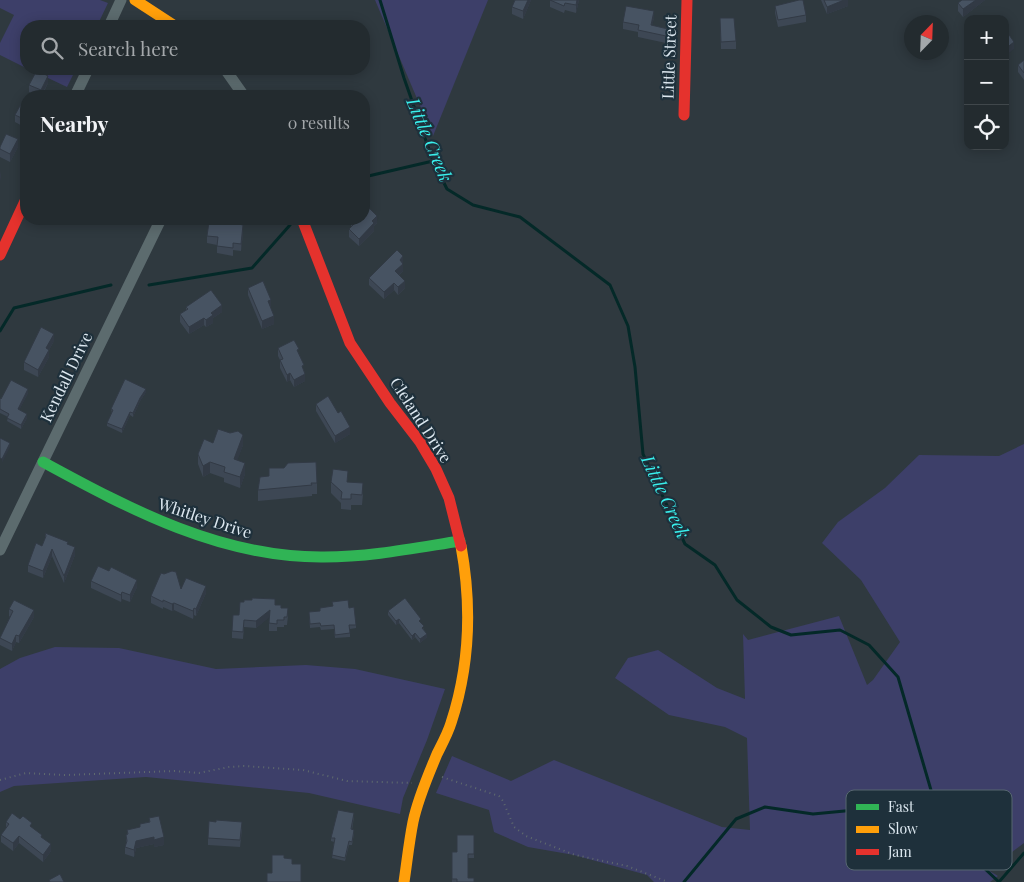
<!DOCTYPE html>
<meta charset="utf-8">
<style>
:root{--surface:#232b2f;--page:#2f373b;--text:#f1f3f6;--muted:#a3a7aa;--line:#40474b}
body{margin:0;font-family:"Playfair Display",serif;background:var(--page);color:var(--text)}
.controls{position:absolute;right:15px;top:15px;display:grid;overflow:hidden;border-radius:10px;box-shadow:0 2px 12px #0003}
.controls button{width:45px;height:45px;display:grid;place-items:center;padding:0;border:0;border-bottom:1px solid var(--line);background:var(--surface);color:var(--text);font:25px sans-serif}
.compass{position:absolute;left:904px;top:15px;width:45px;height:45px;border-radius:50%;background:var(--surface);box-shadow:0 2px 12px #0003;rotate:23deg}
.list{margin:0;padding:0;list-style:none}
h2{display:flex;justify-content:space-between;align-items:center;height:65px;margin:0;padding:0 20px;font-size:21px}
h2 small{font-size:16px;font-weight:400;color:var(--muted)}
.icon{flex:none;width:28px;height:28px;fill:none;stroke:currentColor;stroke-width:2;stroke-linecap:round;stroke-linejoin:round}
.map{position:relative;flex:none;width:1024px;height:882px;overflow:hidden}
.search{position:absolute;background:var(--surface);box-shadow:0 2px 12px #0003;left:20px;top:20px;width:350px;height:55px;display:flex;align-items:center;gap:12px;box-sizing:border-box;padding:0 18px;border-radius:20px;color:var(--muted);font-size:19px}
.panel{position:absolute;background:var(--surface);box-shadow:0 2px 12px #0003;left:20px;top:90px;width:350px;height:135px;border-radius:20px}
.map>svg:first-child{display:block}
</style>
<div class="map">
<svg width="1024" height="882" viewBox="0 0 1024 882">
<rect width="100%" height="100%" fill="#2f393f"/>
<!-- green -->
<g fill="#3d3f69">
<polygon points="0,0 100,0 108,3 97,26 26,26 26,68 0,55 0,43 14,15 0,8"/>
<polygon points="375,0 488,0 433,136"/>
<polygon points="29,69 76,69 67,87"/>
<polygon points="1024,444 1024,843 988,870 998,876 990,882 654,882 647,875 574,855 528,847 494,832 489,810 436,793 452,756 511,781 554,760 722,827 750,830 747,738 725,727 669,715 615,678 628,658 658,650 717,688 745,699 743,634 748,640 839,616 867,685 873,680 900,642 861,580 822,543 838,522 885,488 919,455 999,456"/>
<polygon points="55,647 119,648 216,669 306,665 355,669 445,689 427,740 403,798 400,814 309,793 146,777 14,786 0,792 0,669 20,658"/>
</g>
<g fill="none" stroke-linecap="round" stroke-linejoin="round">
<!-- stream -->
<g stroke="#042928" stroke-width="3">
<polyline points="380,0 404,78 433,161 447,189 473,205 520,217 610,285 628,326 635,367 643,454 685,544 715,565 737,600 771,627 791,635 840,630 869,645 898,677 940,821 967,847 984,868 999,882"/>
<polyline points="364,177 433,161"/>
<polyline points="149,285 252,268 290,225"/>
<polyline points="0,331 14,308 111,285"/>
<polyline points="684,882 736,819 765,807 813,814 855,810 879,812 940,821"/>
<polyline points="999,882 1024,853"/>
</g>
<!-- path -->
<g stroke="#5f6a6e" stroke-width="2" stroke-dasharray="1 4" stroke-linecap="butt">
<polyline points="442,777 499,796 503,801 514,827 526,836 575,855 627,866 668,882"/>
<polyline points="0,780 26,773 66,775 174,771 199,773 229,767 244,766 303,770 347,781 412,783"/>
</g>
<!-- street -->
<g stroke="#5c6b6e" stroke-width="11">
<polyline points="109,26 121,0"/>
<polyline points="225,69 244,96"/>
<polyline points="75,96 88,69"/>
<polyline points="0,550 161,219"/>
</g>
<!-- fast -->
<path stroke="#30b455" stroke-width="11" d="M43,462C131,510 222,558 324,557C370,557 415,548 460,541"/>
<!-- slow -->
<g stroke="#ff9f0a" stroke-width="11">
<polyline points="135,0 175,26"/>
<path d="M404,882C407,862 409,842 413,822C418,798 428,776 437,754C442,744 448,733 451,723C470,665 472,606 461,546"/>
</g>
<!-- jam -->
<g stroke="#e5322d" stroke-width="11">
<polyline points="684,115 687,0"/>
<polyline points="302,219 350,343 390,403 420,442 436,469 449,498 461,546"/>
<polyline points="0,255 26,199"/>
</g>
</g>
<!-- wall -->
<g fill="#3d4754">
<polygon points="515,0 531,0 523,19 512,14 512,7"/>
<polygon points="550,0 579,0 576,13 565,10 564,13 550,7"/>
<polygon points="821,0 848,0 848,6 827,14"/>
<polygon points="985,0 963,17 958,11 958,3"/>
<polygon points="775,6 806,15 806,22 778,27 775,13"/>
<polygon points="654,18 652,25 668,36 666,43 638,37 638,32 623,29 623,22"/>
<polygon points="720,18 736,41 736,49 721,49"/>
<polygon points="1024,60 1024,80 1018,72 1018,65"/>
<polygon points="48,83 42,96 39,96 29,92 29,85"/>
<polygon points="26,104 26,128 15,122 15,115"/>
<polygon points="0,147 18,147 10,162 0,157"/>
<polygon points="351,220 377,223 374,226 374,231 359,246 349,237 349,229 351,227"/>
<polygon points="243,233 241,251 233,250 233,256 217,253 217,245 207,243 207,236"/>
<polygon points="403,256 403,271 399,275 405,288 398,295 394,290 384,299 369,285 369,278"/>
<polygon points="248,288 271,307 270,308 274,324 262,329 248,295"/>
<polygon points="186,307 222,312 213,318 213,323 206,327 204,325 189,334 180,322 180,314 186,310"/>
<polygon points="54,341 49,350 49,357 38,377 24,370 24,362"/>
<polygon points="278,348 299,354 304,372 305,381 294,387 290,380 287,382 280,368 280,360 278,356"/>
<polygon points="146,392 140,401 133,417 130,415 122,433 107,426 107,423 112,413 111,409"/>
<polygon points="28,393 19,410 27,418 21,429 7,421 8,417 0,413 0,398 1,399"/>
<polygon points="316,404 350,434 335,443 316,411"/>
<polygon points="213,443 243,445 237,460 245,474 240,488 224,482 224,478 210,473 203,477 198,464 198,454"/>
<polygon points="260,477 317,483 317,494 312,494 312,496 258,501 258,490"/>
<polygon points="331,482 348,482 363,494 362,505 351,505 351,510 341,509 341,503 331,493"/>
<polygon points="45,533 68,544 75,555 64,583 52,556 43,578 28,572 28,565 42,546 45,539"/>
<polygon points="109,571 137,587 130,602 122,599 121,602 91,588 91,581"/>
<polygon points="181,589 206,593 196,616 194,615 193,619 174,610 172,611 163,607 163,609 151,603 151,596"/>
<polygon points="275,605 281,608 288,616 287,625 284,625 284,627 277,627 277,631 269,631 269,617 256,628 244,627 243,639 232,638 232,631 239,615"/>
<polygon points="349,608 356,625 356,628 350,629 350,637 335,638 334,629 321,630 320,627 310,628 309,612"/>
<polygon points="9,609 34,617 19,643 16,642 12,651 0,645 0,638 10,617 9,616"/>
<polygon points="388,611 421,623 427,637 420,643 415,637 412,640 399,623 396,625 388,615"/>
<polygon points="354,817 352,830 354,834 352,845 349,845 345,861 332,858 334,842 331,841 331,838"/>
<polygon points="149,818 164,845 154,847 154,844 136,848 134,857 125,854 125,847 126,844 126,835 127,835 127,830 140,827 140,824 149,822"/>
<polygon points="6,822 32,828 42,838 51,851 43,862 19,843 13,851 1,842 1,835 6,829"/>
<polygon points="242,829 240,847 208,845 208,838"/>
<polygon points="474,835 474,858 468,858 468,878 474,882 452,882 452,852 457,852"/>
</g>
<!-- shaded-wall -->
<g fill="#323a45">
<polygon points="528,0 531,0 523,19 523,11"/>
<polygon points="577,0 579,0 576,13 576,5"/>
<polygon points="844,0 848,0 848,6 827,14 827,7"/>
<polygon points="976,0 985,0 963,17 963,9"/>
<polygon points="654,11 654,18 651,32 651,25"/>
<polygon points="668,29 668,36 666,43 666,36"/>
<polygon points="1014,42 1014,49 1005,56 1005,49"/>
<polygon points="48,76 48,83 41,96 41,90"/>
<polygon points="18,139 18,147 10,162 10,154"/>
<polygon points="1,171 1,178 0,181 0,174"/>
<polygon points="377,216 377,223 374,226 374,231 359,246 359,239 372,221"/>
<polygon points="243,225 243,233 241,251 241,244"/>
<polygon points="403,256 403,271 395,278 395,271 400,260"/>
<polygon points="405,281 405,288 398,295 398,287"/>
<polygon points="394,283 394,290 384,299 384,292"/>
<polygon points="271,300 271,307 268,309 268,301"/>
<polygon points="222,305 222,312 213,318 213,323 206,327 206,320 211,313"/>
<polygon points="274,316 274,324 262,329 262,321"/>
<polygon points="204,318 204,325 189,334 189,327"/>
<polygon points="54,334 54,341 49,350 49,357 38,377 38,370 46,348"/>
<polygon points="290,373 290,380 287,382 287,375"/>
<polygon points="305,374 305,381 294,387 294,380"/>
<polygon points="28,389 28,393 18,413 18,409"/>
<polygon points="146,389 146,392 140,401 133,417 133,413 140,398"/>
<polygon points="130,412 130,415 122,433 122,429"/>
<polygon points="27,414 27,418 21,429 21,425"/>
<polygon points="350,427 350,434 335,443 335,436"/>
<polygon points="243,435 243,445 234,470 234,459"/>
<polygon points="10,443 10,447 2,463 2,459"/>
<polygon points="210,462 210,473 203,477 203,466"/>
<polygon points="245,463 245,474 240,488 240,477"/>
<polygon points="75,547 75,555 64,583 64,576"/>
<polygon points="52,549 52,556 43,578 43,571"/>
<polygon points="137,580 137,587 130,602 130,595"/>
<polygon points="206,586 206,593 196,616 196,609"/>
<polygon points="122,592 122,599 121,602 121,595"/>
<polygon points="174,603 174,610 172,611 172,604"/>
<polygon points="194,608 194,615 193,619 193,611"/>
<polygon points="34,610 34,617 19,643 19,636"/>
<polygon points="270,610 270,617 256,628 256,621"/>
<polygon points="399,619 399,623 396,625 396,621"/>
<polygon points="415,633 415,637 412,640 412,636"/>
<polygon points="427,634 427,637 420,643 420,639"/>
<polygon points="16,635 16,642 12,651 12,644"/>
<polygon points="19,836 19,843 13,851 13,843"/>
<polygon points="154,837 154,844 136,848 134,857 134,850 136,841"/>
<polygon points="164,837 164,845 154,847 154,840"/>
<polygon points="51,844 51,851 43,862 43,855"/>
</g>
<!-- building -->
<g fill="#475362" stroke="#323a45">
<polygon points="515,0 528,0 523,11 512,7"/>
<polygon points="550,0 577,0 576,5 565,3 564,6"/>
<polygon points="799,0 803,0 806,15 778,20 775,6"/>
<polygon points="824,0 844,0 827,7"/>
<polygon points="962,0 976,0 963,9 958,3"/>
<polygon points="626,6 654,11 651,25 668,29 666,36 638,30 639,25 623,22"/>
<polygon points="996,16 998,19 992,19"/>
<polygon points="720,18 734,18 736,41 721,42"/>
<polygon points="1005,29 1014,42 1005,49"/>
<polygon points="1024,60 1024,73 1018,65"/>
<polygon points="37,70 48,76 41,90 29,85"/>
<polygon points="22,102 26,104 26,120 15,115"/>
<polygon points="6,134 18,139 10,154 0,149 0,147"/>
<polygon points="369,208 377,216 372,221 374,223 359,239 349,229 355,223 351,220 352,219 364,219 364,212 365,213"/>
<polygon points="209,222 228,224 228,222 243,225 241,244 233,243 233,248 217,246 218,237 207,236"/>
<polygon points="397,250 403,256 400,260 403,264 395,271 405,281 398,287 394,283 384,292 369,278"/>
<polygon points="263,281 271,300 268,301 274,316 262,321 248,288"/>
<polygon points="211,290 222,305 211,313 213,315 206,320 204,318 189,327 180,314 188,309 186,307"/>
<polygon points="41,327 54,334 46,348 49,350 38,370 24,362"/>
<polygon points="294,340 299,349 297,350 304,365 302,366 305,374 294,380 290,373 287,375 280,360 283,359 278,348"/>
<polygon points="125,379 146,389 140,398 133,413 130,412 122,429 107,423 113,410 111,409"/>
<polygon points="11,380 28,389 18,409 27,414 21,425 7,418 9,414 0,409 0,398 1,399"/>
<polygon points="328,396 338,413 341,411 350,427 335,436 316,404"/>
<polygon points="218,429 230,433 238,431 243,435 234,459 245,463 240,477 224,472 225,467 210,462 203,466 198,454 204,439 213,443"/>
<polygon points="0,438 10,443 2,459 0,458"/>
<polygon points="316,462 317,483 311,483 312,485 258,490 260,477 269,476 269,468 284,468 288,463"/>
<polygon points="333,469 348,471 347,482 363,483 362,495 351,494 351,499 341,499 342,492 331,482"/>
<polygon points="45,533 68,542 67,544 75,547 64,576 52,549 43,571 28,565 36,543 42,546 46,536"/>
<polygon points="98,566 109,571 111,567 137,580 130,595 122,592 121,595 91,581"/>
<polygon points="172,571 176,572 181,589 186,578 206,586 196,609 194,608 193,611 174,603 172,604 163,600 163,602 151,596 161,573 164,574"/>
<polygon points="252,598 275,599 275,605 281,605 281,608 288,608 287,617 284,617 284,620 277,620 277,624 269,623 270,610 256,621 244,620 243,632 232,631 233,615 239,615 240,602 244,602 244,600 252,600"/>
<polygon points="405,598 421,619 419,621 424,626 422,628 427,634 420,639 415,633 412,636 399,619 396,621 388,611"/>
<polygon points="14,600 34,610 19,636 16,635 12,644 0,638 13,611 9,609"/>
<polygon points="348,600 349,608 354,607 356,625 349,625 350,633 335,635 334,625 321,626 320,623 310,624 309,612 320,611 320,608 333,606 332,602"/>
<polygon points="338,810 354,813 351,829 354,830 352,842 349,841 345,858 332,855 335,838 331,838"/>
<polygon points="12,813 20,819 23,816 32,823 30,826 42,835 41,837 51,844 43,855 19,836 13,843 1,835 9,824 6,822"/>
<polygon points="159,816 164,837 154,840 154,837 136,841 134,850 125,847 127,841 126,835 128,834 127,830 140,827 140,824 150,822 149,818"/>
<polygon points="216,820 242,822 240,840 208,838 209,821 216,822"/>
<polygon points="457,835 474,835 474,854 468,854 468,878 474,878 474,882 457,882 457,879 452,879 452,852 457,852"/>
<polygon points="272,855 284,855 284,858 292,859 292,864 301,864 301,882 267,882 267,873 272,873"/>
<polygon points="60,874 64,882 50,882 49,880"/>
</g>
<g text-anchor="middle" stroke-width="4.5" stroke-linejoin="round" paint-order="stroke">
<!-- street labels -->
<g font-size="16" fill="#dde8f0" stroke="#1e303b">
<text transform="translate(669 57) rotate(-88)" y="6">Little Street</text>
<text transform="translate(66 377) rotate(-64)" y="6">Kendall Drive</text>
<text transform="translate(421 420) rotate(57)" y="6">Cleland Drive</text>
<text transform="translate(205 518) rotate(18)" y="6">Whitley Drive</text>
</g>
<!-- water labels -->
<g font-size="18" font-style="italic" fill="#39efec" stroke="#1e303b">
<text transform="translate(429 140) rotate(67)" y="6">Little Creek</text>
<text transform="translate(665 497) rotate(65)" y="6">Little Creek</text>
</g>
</g>
<!-- legend -->
<rect x="846" y="790" width="166" height="80" rx="8" fill="#1e303b" stroke="#576771" stroke-width="1"/>
<rect x="856" y="804" width="23" height="6" fill="#30b455"/>
<rect x="856" y="826" width="23" height="7" fill="#ff9f0a"/>
<rect x="856" y="849" width="23" height="6" fill="#e5322d"/>
<g font-size="14" fill="#dde8f0">
<text x="888" y="812">Fast</text>
<text x="888" y="834">Slow</text>
<text x="888" y="857">Jam</text>
</g>
</svg>
<div class="controls">
<button>+</button>
<button>−</button>
<button><svg class="icon" aria-label="locate" viewBox="0 0 24 24"><circle cx="12" cy="12" r="6"/><path d="M12 2v4M12 18v4M2 12h4M18 12h4"/></svg></button>
</div>
<svg class="compass" viewBox="-18 -18 36 36"><path d="M0-13l5 13h-10z" fill="#e53935"/><path d="M0 13l5-13h-10z" fill="#a3a7aa"/></svg>
<div class="search"><svg class="icon" aria-label="search" viewBox="0 0 24 24"><circle cx="10" cy="10" r="6"/><path d="M15 15l6 6"/></svg>Search here</div>
<section class="panel">
<h2>Nearby<small>0 results</small></h2>
<ul class="list">
</ul>
</section>
</div>
